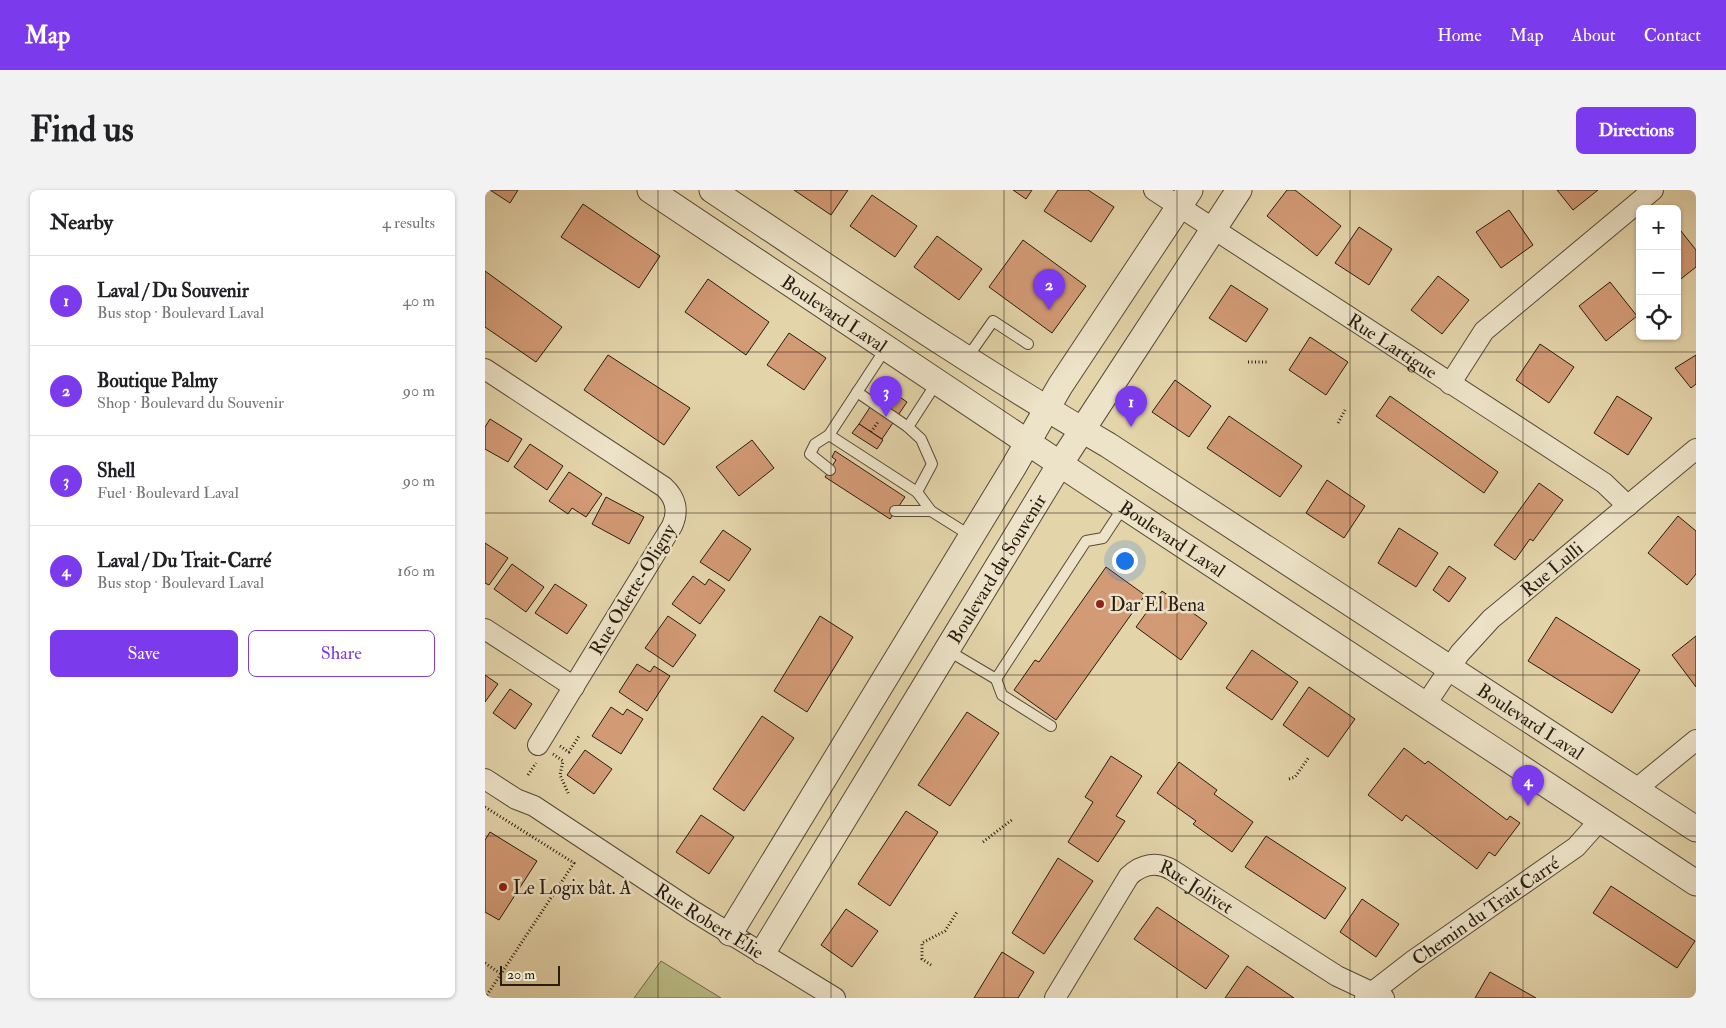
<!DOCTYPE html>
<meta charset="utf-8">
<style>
:root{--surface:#fff;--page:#f2f2f2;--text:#202124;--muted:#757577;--line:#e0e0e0;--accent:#7c3aed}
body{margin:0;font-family:"IM FELL Double Pica",serif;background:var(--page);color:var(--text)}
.controls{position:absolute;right:15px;top:15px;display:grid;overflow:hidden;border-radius:8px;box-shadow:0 1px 4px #0004}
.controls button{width:45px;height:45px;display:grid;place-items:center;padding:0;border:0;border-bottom:1px solid var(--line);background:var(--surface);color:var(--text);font:25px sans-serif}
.scale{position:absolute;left:15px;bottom:12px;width:60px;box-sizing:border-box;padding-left:5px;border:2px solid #281d0f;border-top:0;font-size:14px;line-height:18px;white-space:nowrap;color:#281d0f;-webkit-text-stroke:4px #ede3c8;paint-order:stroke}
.you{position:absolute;left:639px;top:370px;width:18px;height:18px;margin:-12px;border:4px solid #fff;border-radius:50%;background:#1a73e8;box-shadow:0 0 0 8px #1a73e833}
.badge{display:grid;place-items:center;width:32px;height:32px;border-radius:50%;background:var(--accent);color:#fff;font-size:16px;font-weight:700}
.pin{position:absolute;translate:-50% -41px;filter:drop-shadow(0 1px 2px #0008)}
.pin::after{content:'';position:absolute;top:26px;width:18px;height:15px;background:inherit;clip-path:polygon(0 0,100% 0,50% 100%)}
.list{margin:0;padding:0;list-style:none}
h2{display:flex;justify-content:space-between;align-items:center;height:65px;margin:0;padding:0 20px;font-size:21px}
h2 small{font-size:16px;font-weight:400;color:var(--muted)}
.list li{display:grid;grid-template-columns:32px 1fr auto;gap:15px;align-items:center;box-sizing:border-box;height:90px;padding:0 20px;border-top:1px solid var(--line)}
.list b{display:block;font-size:19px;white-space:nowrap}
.list p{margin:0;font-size:16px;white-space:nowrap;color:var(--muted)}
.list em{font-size:16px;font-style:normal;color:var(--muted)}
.actions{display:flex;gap:10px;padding:15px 20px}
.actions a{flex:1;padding:11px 0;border:1px solid var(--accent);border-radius:8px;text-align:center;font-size:18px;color:var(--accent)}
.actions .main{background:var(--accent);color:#fff}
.icon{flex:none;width:28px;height:28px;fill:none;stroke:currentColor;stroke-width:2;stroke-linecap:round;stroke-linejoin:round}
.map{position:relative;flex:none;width:1211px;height:808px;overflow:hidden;border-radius:8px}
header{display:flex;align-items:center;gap:30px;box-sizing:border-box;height:70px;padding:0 25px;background:var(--accent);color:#fff}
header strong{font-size:24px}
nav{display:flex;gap:28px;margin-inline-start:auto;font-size:18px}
.intro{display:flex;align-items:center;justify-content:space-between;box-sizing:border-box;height:120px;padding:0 30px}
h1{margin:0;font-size:35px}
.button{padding:12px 22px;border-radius:8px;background:var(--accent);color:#fff;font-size:18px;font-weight:700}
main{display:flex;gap:30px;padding:0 30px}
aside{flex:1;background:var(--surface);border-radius:8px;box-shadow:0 1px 4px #0004}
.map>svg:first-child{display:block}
</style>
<header>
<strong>Map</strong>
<nav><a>Home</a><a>Map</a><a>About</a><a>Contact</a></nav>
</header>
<div class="intro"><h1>Find us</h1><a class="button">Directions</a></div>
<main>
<aside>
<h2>Nearby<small>4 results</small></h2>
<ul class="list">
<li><span class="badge">1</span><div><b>Laval / Du Souvenir</b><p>Bus stop · Boulevard Laval</p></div><em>40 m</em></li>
<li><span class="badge">2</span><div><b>Boutique Palmy</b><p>Shop · Boulevard du Souvenir</p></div><em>90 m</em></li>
<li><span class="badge">3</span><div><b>Shell</b><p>Fuel · Boulevard Laval</p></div><em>90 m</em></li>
<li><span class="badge">4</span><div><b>Laval / Du Trait-Carré</b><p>Bus stop · Boulevard Laval</p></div><em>160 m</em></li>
</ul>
<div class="actions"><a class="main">Save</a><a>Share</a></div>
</aside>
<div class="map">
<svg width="1211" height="808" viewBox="0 0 1211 808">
<rect width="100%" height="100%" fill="#e4d4aa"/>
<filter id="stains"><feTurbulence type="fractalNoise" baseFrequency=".004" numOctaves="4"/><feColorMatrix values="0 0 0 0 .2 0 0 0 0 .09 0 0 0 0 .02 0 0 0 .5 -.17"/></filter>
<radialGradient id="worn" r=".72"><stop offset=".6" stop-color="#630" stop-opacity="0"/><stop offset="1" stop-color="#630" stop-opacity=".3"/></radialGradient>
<!-- green -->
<polygon fill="#babb84" stroke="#716c4a" points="176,771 236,808 149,808"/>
<!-- building -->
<g fill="#d29a75" stroke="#281d0f">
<polygon points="5,0 33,0 25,13"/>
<polygon points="309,0 363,0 346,25"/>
<polygon points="528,0 547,0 541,9"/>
<polygon points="573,0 603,0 629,17 606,52 559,21"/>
<polygon points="802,0 810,0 856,36 832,66 782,26"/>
<polygon points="1072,0 1113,0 1088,20"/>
<polygon points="387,5 432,36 410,67 365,36"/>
<polygon points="98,14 175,66 154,98 76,47"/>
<polygon points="1024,20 1048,55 1016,78 991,42"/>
<polygon points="1192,36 1211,60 1211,77 1192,92"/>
<polygon points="874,37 907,59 884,95 850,73"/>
<polygon points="452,46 497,79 474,110 429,77"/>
<polygon points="538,50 601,96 567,143 504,97"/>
<polygon points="0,81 77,137 51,172 0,137"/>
<polygon points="953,86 984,110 957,144 926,120"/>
<polygon points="223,89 284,132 261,165 200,122"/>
<polygon points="1125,92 1152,126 1121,151 1094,116"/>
<polygon points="746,95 783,119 761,152 724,128"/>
<polygon points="304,143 341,168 319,200 282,175"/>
<polygon points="825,147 863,172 841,205 804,180"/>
<polygon points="1055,154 1089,177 1064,213 1031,190"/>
<polygon points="123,165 205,218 179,255 99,200"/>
<polygon points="1211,165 1211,194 1206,198 1190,178"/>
<polygon points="690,190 726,216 704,247 667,222"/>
<polygon points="399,196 422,212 397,249 374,234"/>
<polygon points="905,206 1013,282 999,303 891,226"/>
<polygon points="1132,206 1167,228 1143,265 1109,243"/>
<polygon points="744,226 817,276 795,307 722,258"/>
<polygon points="5,229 37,249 23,272 0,259 0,237"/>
<polygon points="374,234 398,250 392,259 367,243"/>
<polygon points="267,250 289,278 254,306 231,277"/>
<polygon points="45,254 78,276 62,300 29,277"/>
<polygon points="350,261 420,307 405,329 340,287 351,270 347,267"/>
<polygon points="84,282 117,304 101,327 87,318 83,324 64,311"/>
<polygon points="842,290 880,316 859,348 821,323"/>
<polygon points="1054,293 1078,310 1048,351 1045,349 1030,370 1009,355"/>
<polygon points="121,307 159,327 144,354 107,334"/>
<polygon points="1193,326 1211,341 1211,384 1202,395 1163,363"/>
<polygon points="914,338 953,363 931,397 893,373"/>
<polygon points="238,340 266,359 244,391 215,372"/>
<polygon points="0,353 23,368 4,395 0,393"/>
<polygon points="27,374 59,397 41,422 9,399"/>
<polygon points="964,376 981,388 964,412 948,400"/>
<polygon points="621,377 660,405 571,530 529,500 550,470 554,472"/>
<polygon points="208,386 220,395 224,389 240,400 215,434 187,414"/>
<polygon points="70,394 102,415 82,444 50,423"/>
<polygon points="677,401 722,433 696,470 651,437"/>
<polygon points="183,426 211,445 188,477 160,458"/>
<polygon points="335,426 368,447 322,522 289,501"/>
<polygon points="1071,427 1155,480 1127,523 1043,471"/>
<polygon points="1211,446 1211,497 1187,465"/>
<polygon points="767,460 813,492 787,530 741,498"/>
<polygon points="152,474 165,482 169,476 185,486 162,521 134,502"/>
<polygon points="0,485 13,494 0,512"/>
<polygon points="824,497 870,529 843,567 798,535"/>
<polygon points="25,499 47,514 30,539 8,523"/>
<polygon points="126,517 138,525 142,519 158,529 136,564 107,546"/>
<polygon points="482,522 514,543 465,616 433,595"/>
<polygon points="277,526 309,548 259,621 228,599"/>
<polygon points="919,558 940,574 943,571 1022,630 1025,626 1035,633 1010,666 1004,662 992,679 921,625 917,631 883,605"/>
<polygon points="100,560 127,579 109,604 82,585"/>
<polygon points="626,566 657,586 631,626 640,631 613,672 583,652 608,612 600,607"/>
<polygon points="694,572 732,600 729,604 768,632 747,662 708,634 711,631 672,603"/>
<polygon points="421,621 453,642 405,716 373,694"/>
<polygon points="216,625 249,647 224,684 191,662"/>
<polygon points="5,642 52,671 14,730 0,722 0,650"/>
<polygon points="781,646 861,698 840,729 760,677"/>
<polygon points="573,668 608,691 559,764 527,743"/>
<polygon points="1126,696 1210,751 1192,778 1108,723"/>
<polygon points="877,709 914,734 891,767 855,742"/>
<polygon points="672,717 744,766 721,799 649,749"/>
<polygon points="361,719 393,741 367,777 336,755"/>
<polygon points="517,762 549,782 533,808 489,808"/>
<polygon points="762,776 809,808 740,808"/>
<polygon points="1005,782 1051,808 990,808"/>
</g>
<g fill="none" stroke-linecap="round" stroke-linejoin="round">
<!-- service casing -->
<g stroke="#574b36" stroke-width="12">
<g id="service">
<polyline points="401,158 344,245 432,302 446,321 486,346"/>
<polyline points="482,168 508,131 543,154"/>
<polyline points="372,202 423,237"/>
<polyline points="344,245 330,254 325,264 345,280"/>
<polyline points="432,302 447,274 436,249 423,237 452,192"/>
<polyline points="410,321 446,321"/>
<polyline points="462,460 511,489 601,351 618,348 639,316"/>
<polyline points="511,489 517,505 566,536"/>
</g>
</g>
<!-- minor casing -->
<g stroke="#574b36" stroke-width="22">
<g id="minor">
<path id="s1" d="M669,0L1119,293L1143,316"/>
<path d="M0,179L179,297C191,308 194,321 187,336L53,555"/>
<polyline points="965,194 999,141 1168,0"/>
<polyline points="0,439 89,497"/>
<path id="s2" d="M941,514L975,463L1006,429L1211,259"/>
<path id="s3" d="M0,589L31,609L49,616L208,721L350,808"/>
<polyline points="1150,600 1211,550"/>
<path id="s4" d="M570,808L644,686C657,674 672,671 687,680L852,786L899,808"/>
<path id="s5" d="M880,808L929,770L1091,657L1116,629"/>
</g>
</g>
<!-- tertiary casing -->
<g stroke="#574b36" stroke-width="27">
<g id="tertiary">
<path id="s6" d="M165,0L596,288L1211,693"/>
<path id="s7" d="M227,0C358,87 487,176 623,255L1211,639"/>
<polyline points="245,743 528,278 575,196 705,0"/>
<path id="s8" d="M278,762L575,274L754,0"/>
</g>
</g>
<!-- path -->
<g stroke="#281d0f" stroke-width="3" stroke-dasharray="1 2.5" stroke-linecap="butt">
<polyline points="763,172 782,172"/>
<polyline points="853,233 860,220"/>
<polyline points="386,242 393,232"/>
<polyline points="75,556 84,562 94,546"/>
<polyline points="68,564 78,571 75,585 84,605"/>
<polyline points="43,585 51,573"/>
<polyline points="804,589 810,587 824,567"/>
<polyline points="0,617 89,673 0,808"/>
<polyline points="498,652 528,629"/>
<polyline points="0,773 16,784"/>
<polyline points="446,775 437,769 437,753 460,741 472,722"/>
</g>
<!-- service -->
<use href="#service" stroke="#ede3c8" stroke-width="10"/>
<!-- minor -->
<use href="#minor" stroke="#ede3c8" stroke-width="20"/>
<!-- tertiary -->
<use href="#tertiary" stroke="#ede3c8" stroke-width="25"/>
</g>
<!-- grid -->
<path fill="none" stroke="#281d0f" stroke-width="1" stroke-opacity="0.55" d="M173,0V808M346,0V808M519,0V808M692,0V808M865,0V808M1038,0V808M0,162H1211M0,323H1211M0,485H1211M0,646H1211"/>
<!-- markers -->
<g fill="#8f2418" stroke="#ede3c8" stroke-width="2">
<circle cx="615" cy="414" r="5"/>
<circle cx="18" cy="697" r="5"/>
</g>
<g text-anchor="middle" stroke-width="5" stroke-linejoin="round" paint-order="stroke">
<!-- street labels -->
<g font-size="19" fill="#281d0f" stroke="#ede3c8">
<text dy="7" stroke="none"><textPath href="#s6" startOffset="222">Boulevard Laval</textPath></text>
<text dy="7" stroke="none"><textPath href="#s1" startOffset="285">Rue Lartigue</textPath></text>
<text dy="7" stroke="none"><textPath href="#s6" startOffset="628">Boulevard Laval</textPath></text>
<text dy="7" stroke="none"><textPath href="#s8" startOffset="449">Boulevard du Souvenir</textPath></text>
<text dy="7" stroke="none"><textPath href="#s2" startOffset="186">Rue Lulli</textPath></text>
<text transform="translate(147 399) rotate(-59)" y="7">Rue Odette-Oligny</text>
<text dy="7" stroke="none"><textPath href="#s7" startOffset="976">Boulevard Laval</textPath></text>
<text dy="7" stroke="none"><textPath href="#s4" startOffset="219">Rue Jolivet</textPath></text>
<text dy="7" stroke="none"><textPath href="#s5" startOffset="149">Chemin du Trait Carré</textPath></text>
<text dy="7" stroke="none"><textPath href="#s3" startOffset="266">Rue Robert Élie</textPath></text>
</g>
<!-- poi labels -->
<g font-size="19" fill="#281d0f" stroke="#ede3c8" text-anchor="start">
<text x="625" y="421">Dar El Bena</text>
<text x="28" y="704">Le Logix bât. A</text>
</g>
</g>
<rect width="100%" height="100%" filter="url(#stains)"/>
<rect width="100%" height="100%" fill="url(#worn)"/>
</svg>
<div class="controls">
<button>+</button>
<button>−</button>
<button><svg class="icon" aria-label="locate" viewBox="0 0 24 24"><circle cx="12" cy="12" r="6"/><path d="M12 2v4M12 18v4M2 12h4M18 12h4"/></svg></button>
</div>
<div class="scale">20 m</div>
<div class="you"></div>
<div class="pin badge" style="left:646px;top:237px">1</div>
<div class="pin badge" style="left:564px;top:120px">2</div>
<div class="pin badge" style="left:401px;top:227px">3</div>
<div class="pin badge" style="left:1043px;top:616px">4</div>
</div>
</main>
